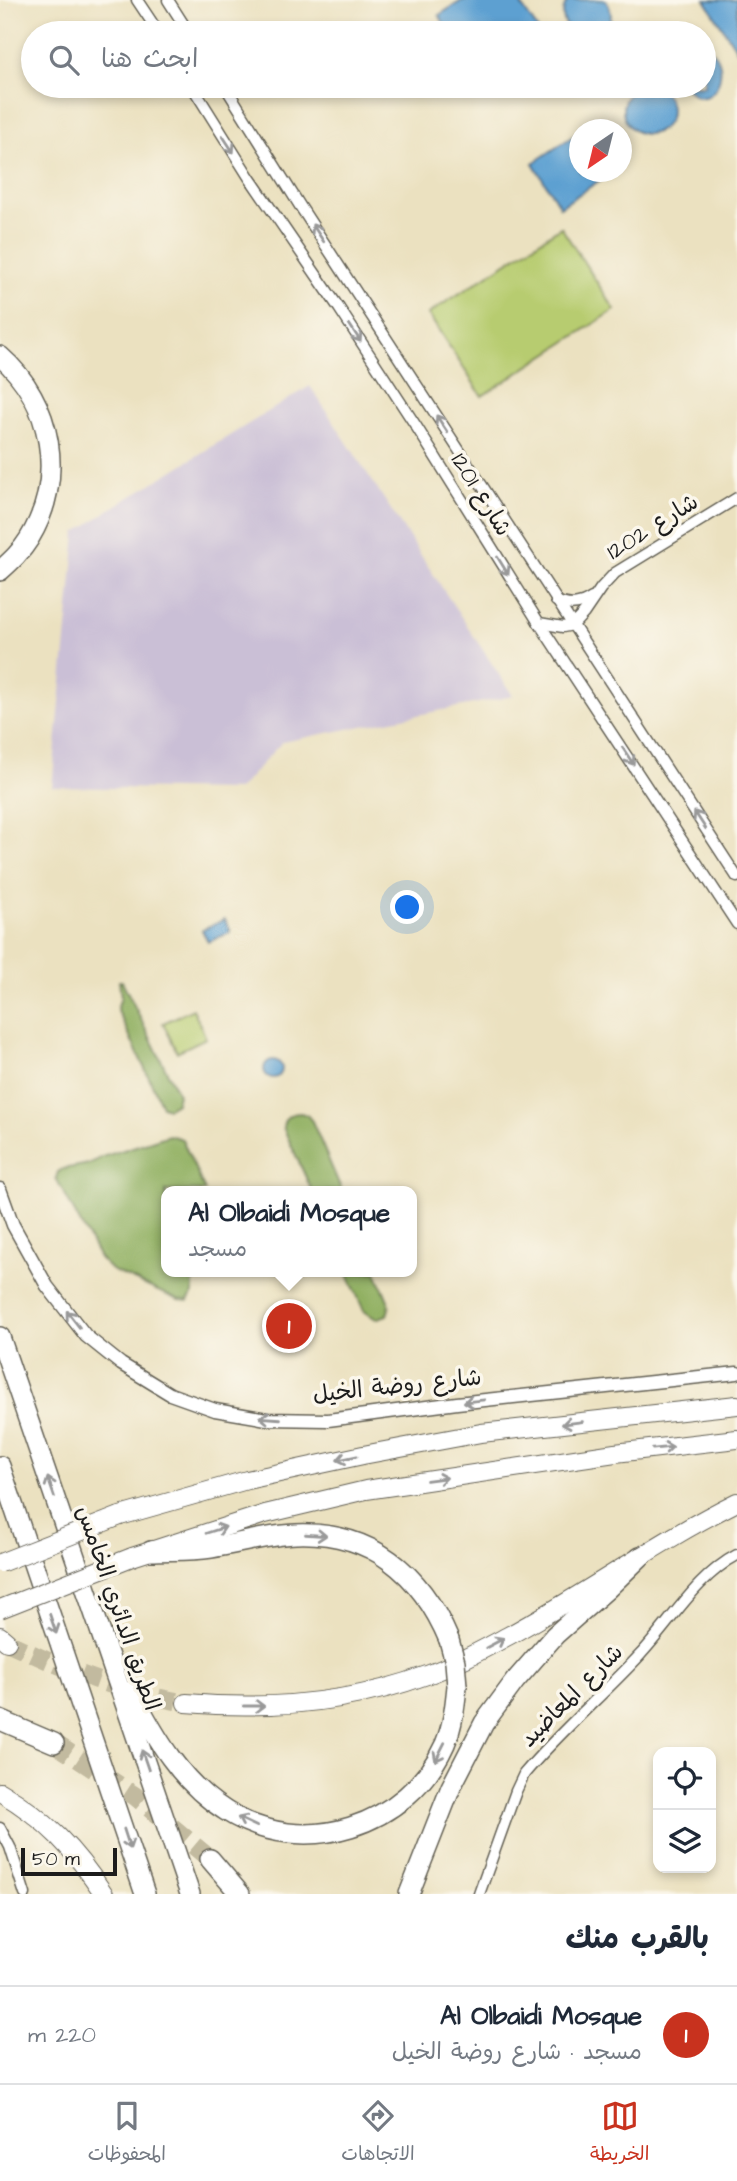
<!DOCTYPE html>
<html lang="ar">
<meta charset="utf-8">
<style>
:root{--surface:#fff;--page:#f6f6f7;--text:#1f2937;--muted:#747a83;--line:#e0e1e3;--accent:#c8321e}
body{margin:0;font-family:"Architects Daughter","Playpen Sans Arabic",sans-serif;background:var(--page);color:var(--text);direction:rtl}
.controls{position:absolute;right:21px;bottom:21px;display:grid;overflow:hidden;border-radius:14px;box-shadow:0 4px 10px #0003}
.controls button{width:63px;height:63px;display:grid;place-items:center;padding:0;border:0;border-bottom:2px solid var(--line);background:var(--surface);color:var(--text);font:35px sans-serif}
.compass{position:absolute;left:569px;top:119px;width:63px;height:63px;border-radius:50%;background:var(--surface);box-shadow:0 4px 10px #0003;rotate:215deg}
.scale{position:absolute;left:21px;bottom:18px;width:96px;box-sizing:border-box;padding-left:7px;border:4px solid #1c1c1c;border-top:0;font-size:19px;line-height:24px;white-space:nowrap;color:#1c1c1c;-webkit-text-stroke:5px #fbf7ec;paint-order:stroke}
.you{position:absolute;left:408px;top:908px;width:24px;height:24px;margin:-18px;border:5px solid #fff;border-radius:50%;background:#1a73e8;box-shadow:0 0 0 10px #1a73e833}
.badge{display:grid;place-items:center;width:46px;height:46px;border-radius:50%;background:var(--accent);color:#fff;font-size:23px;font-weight:700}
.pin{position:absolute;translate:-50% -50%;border:4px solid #fff;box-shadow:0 2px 7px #0006}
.popup{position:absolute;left:161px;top:1186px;width:256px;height:91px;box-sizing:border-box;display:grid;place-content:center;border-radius:14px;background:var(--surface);filter:drop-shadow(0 2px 5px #0005);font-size:23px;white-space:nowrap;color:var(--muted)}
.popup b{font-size:26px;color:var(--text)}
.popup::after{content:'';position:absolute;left:50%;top:100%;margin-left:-14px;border:14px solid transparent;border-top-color:var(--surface)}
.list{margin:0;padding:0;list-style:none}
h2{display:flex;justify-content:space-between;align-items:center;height:91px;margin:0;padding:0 28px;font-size:30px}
h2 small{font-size:23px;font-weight:400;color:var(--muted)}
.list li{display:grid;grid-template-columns:46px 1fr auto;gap:21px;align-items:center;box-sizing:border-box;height:98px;padding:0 28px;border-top:2px solid var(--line)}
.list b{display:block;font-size:26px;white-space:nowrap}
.list p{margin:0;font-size:23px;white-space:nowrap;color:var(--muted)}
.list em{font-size:23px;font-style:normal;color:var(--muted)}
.icon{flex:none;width:38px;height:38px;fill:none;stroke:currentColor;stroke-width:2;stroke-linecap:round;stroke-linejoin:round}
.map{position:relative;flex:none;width:737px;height:1894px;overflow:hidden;direction:ltr}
.search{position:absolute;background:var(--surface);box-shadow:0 4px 10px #0003;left:21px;right:21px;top:21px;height:77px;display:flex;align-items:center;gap:18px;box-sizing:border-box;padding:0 24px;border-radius:38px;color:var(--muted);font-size:26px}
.sheet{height:189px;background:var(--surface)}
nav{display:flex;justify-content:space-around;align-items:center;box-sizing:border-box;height:98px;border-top:2px solid var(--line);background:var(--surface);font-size:19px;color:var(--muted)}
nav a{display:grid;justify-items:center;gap:4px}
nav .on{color:var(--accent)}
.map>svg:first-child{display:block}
</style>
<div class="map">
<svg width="737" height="1894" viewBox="0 0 737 1894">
<rect width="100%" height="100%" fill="#fbf7ec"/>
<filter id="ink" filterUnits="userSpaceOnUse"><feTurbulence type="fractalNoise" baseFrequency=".0143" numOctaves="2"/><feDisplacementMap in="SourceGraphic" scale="14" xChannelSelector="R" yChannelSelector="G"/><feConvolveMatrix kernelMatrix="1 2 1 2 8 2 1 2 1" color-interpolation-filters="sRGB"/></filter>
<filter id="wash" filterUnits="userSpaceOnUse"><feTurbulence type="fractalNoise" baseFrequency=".00686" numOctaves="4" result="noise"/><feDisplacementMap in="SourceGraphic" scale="28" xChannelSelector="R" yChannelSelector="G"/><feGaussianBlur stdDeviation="1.57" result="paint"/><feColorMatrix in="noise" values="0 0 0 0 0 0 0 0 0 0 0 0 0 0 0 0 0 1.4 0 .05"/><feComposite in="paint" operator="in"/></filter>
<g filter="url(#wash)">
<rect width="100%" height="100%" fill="#ebe1c0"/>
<!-- industrial -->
<polygon fill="#cabfd6" points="310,386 513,696 282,742 238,790 52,787 76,533 109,510"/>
<!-- green -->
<g fill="#b7cc70" stroke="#6a7446" stroke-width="2">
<polygon points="561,227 615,310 482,396 428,314"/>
<polygon points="193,1009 206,1038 177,1052 163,1023"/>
</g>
<!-- forest -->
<g fill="#91b062" stroke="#56663f" stroke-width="2">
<polygon points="119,981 122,981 178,1094 176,1103 168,1108 162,1106 117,1009 121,997"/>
<path d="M301,1113L307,1115L312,1121L342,1191H312L283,1127C284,1116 291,1113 301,1113Z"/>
<polygon points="169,1135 182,1139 205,1191 166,1191 166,1272 193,1272 193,1293 188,1301 178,1300 111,1270 99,1258 56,1178 58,1172 63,1169 89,1164 102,1157"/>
<polygon points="347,1272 376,1272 390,1305 387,1315 376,1319 364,1311"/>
</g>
<!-- water -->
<g fill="#5da0d1" stroke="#3c5e76" stroke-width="2">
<polygon points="463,0 518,0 540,33 450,33 439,15"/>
<path d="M568,0H606C613,12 613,23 603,33H571C562,22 560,12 568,0Z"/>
<polygon points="705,0 737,0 737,50"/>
<path d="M704,48C737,54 715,124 685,86H704Z"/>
<circle cx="647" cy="110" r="24"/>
<polygon points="579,132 580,172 612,172 560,207 533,163"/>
<polygon points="225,919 231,932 208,942 202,930"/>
<circle cx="273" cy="1069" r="9"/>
</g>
</g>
<g filter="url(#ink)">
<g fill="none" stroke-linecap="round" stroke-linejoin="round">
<!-- trunk-tunnel -->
<path stroke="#c2ba9f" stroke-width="18" stroke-dasharray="18 9" stroke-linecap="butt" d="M7,1642C70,1672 118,1691 186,1703"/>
<!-- motorway-tunnel -->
<polyline stroke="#c2ba9f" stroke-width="19" stroke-dasharray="19 10" stroke-linecap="butt" points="54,1743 135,1796 210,1859"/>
<!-- minor casing -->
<g stroke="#646155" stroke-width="13">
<g id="minor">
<polyline points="137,0 159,33"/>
<polyline points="168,0 189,33"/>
<polyline points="192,86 249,177 339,308 416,426 539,623 737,924"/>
<polyline points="225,86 300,206 737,877"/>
<path d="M556,601C569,607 580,606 592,598"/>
<polyline points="539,623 563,627 573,625 584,613 601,588 615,573 737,498"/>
<polyline points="0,1828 10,1847 25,1894"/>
<path d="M479,1894L516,1791L524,1774C559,1732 603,1695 640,1655C671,1622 697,1576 737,1555"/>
</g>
</g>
<!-- tertiary casing -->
<g stroke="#646155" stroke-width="15">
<polyline id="tertiary" points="0,1189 13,1225 47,1286 86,1336 121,1364 170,1394 215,1410 267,1419 328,1420 457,1403 737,1373"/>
</g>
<!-- trunk casing -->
<g stroke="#646155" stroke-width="20">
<g id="trunk">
<polyline points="120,1516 247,1480 363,1455 481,1433 737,1405"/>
<polyline points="132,1557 265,1514 366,1490 615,1453 737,1439"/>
<polyline points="0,1636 7,1642"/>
<path d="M186,1703C269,1710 349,1704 427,1675C455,1665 482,1650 508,1636C586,1594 658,1541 737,1502"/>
<path d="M0,1792C46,1819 75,1850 104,1894"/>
</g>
</g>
<!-- motorway casing -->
<g stroke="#646155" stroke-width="22">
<g id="motorway">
<path d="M0,356C53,402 66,479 29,539C21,552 11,561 0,571"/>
<polyline points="0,1337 190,1894"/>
<polyline points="0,1466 145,1894"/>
<path d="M151,1551C171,1550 191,1551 211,1548C239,1544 267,1535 296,1534C371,1531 421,1573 449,1640"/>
<path d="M131,1691C155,1737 181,1783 226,1811C303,1860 408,1827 445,1744C453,1725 455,1706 457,1686"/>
<polyline points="0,1720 54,1743"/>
<polyline points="210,1859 240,1894"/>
<polyline points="409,1894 451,1787 484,1723 515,1681 555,1635 606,1590 640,1557"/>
</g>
</g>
<!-- minor -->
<use href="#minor" stroke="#fff" stroke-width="10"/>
<!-- tertiary -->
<use href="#tertiary" stroke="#fff" stroke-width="12"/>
<!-- trunk -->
<use href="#trunk" stroke="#fff" stroke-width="18"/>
<!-- motorway -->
<use href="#motorway" stroke="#fff" stroke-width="19"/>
<!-- trunk-bridge casing -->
<g stroke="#646155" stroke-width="20" stroke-linecap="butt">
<g id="trunk-bridge">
<polyline points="0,1563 120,1516"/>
<polyline points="0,1609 132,1557"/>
</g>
</g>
<!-- motorway-bridge casing -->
<g stroke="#646155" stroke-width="22" stroke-linecap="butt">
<polyline id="motorway-bridge" points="449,1640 455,1662 457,1686"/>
</g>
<!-- trunk-bridge -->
<use href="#trunk-bridge" stroke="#fff" stroke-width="18"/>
<!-- motorway-bridge -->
<use href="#motorway-bridge" stroke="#fff" stroke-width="19"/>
</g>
<!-- one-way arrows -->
<defs><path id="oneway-shaft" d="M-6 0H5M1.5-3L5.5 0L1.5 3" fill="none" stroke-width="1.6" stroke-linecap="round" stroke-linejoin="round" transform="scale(1.75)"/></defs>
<g stroke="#999">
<use href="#oneway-shaft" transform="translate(228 144) rotate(57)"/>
<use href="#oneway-shaft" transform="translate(318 233) rotate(-123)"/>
<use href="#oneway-shaft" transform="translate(355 333) rotate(57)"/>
<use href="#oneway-shaft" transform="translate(442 424) rotate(-123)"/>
<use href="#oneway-shaft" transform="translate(503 566) rotate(58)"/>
<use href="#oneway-shaft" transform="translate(628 756) rotate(57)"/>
<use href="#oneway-shaft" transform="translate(700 820) rotate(-123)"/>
<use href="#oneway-shaft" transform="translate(73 1319) rotate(-128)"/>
<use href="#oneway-shaft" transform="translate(474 1401) rotate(174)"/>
<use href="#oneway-shaft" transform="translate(270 1418) rotate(-176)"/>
<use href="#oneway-shaft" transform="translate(572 1423) rotate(173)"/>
<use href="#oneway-shaft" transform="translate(663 1448) rotate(-6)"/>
<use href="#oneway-shaft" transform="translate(347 1458) rotate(168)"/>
<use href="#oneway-shaft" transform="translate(437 1479) rotate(-8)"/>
<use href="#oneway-shaft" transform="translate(51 1487) rotate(-109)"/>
<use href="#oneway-shaft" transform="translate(216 1530) rotate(-18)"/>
<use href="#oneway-shaft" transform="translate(316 1535) rotate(4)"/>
<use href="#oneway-shaft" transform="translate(53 1624) rotate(71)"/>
<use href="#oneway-shaft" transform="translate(495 1643) rotate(-28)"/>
<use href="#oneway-shaft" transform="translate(254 1706)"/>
<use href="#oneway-shaft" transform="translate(440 1752) rotate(117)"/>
<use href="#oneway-shaft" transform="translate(145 1760) rotate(-109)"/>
<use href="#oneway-shaft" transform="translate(247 1822) rotate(-155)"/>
<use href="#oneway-shaft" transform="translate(127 1839) rotate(72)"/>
</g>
</g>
<g text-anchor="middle" stroke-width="7" stroke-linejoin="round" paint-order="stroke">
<!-- street labels -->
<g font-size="23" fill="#1c1c1c" stroke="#fbf7ec">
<text transform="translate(482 494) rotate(58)" y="8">شارع 1201</text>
<text transform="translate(652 526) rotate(-32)" y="8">شارع 1202</text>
<text transform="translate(397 1385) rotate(-6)" y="8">شارع روضة الخيل</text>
<text transform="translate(119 1608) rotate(71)" y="8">الطريق الدائري الخامس</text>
<text transform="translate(571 1695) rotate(-45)" y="8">شارع المعاضيد</text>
</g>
</g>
</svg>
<div class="controls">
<button><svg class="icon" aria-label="locate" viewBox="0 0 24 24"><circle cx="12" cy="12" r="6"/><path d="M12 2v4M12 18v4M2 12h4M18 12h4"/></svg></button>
<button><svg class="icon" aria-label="layers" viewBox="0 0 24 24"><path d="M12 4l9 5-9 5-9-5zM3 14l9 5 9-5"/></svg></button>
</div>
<svg class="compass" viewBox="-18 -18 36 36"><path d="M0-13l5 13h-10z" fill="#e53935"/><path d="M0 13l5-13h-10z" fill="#747a83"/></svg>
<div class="scale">50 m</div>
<div class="you"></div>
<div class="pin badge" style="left:289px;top:1326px">1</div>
<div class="popup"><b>Al Olbaidi Mosque</b>مسجد</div>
<div class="search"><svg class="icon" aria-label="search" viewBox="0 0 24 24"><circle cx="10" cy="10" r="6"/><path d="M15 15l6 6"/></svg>ابحث هنا</div>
</div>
<section class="sheet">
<h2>بالقرب منك<small></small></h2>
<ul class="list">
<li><span class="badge">1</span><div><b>Al Olbaidi Mosque</b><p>مسجد · شارع روضة الخيل</p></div><em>220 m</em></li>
</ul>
</section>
<nav>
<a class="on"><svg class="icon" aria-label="map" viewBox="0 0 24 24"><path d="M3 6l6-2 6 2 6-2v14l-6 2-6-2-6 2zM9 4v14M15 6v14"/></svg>الخريطة</a>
<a><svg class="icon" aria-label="directions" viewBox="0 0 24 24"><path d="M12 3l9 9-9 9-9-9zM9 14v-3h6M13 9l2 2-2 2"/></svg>الاتجاهات</a>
<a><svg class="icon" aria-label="saved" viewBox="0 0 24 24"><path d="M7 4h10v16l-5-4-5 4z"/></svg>المحفوظات</a>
</nav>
